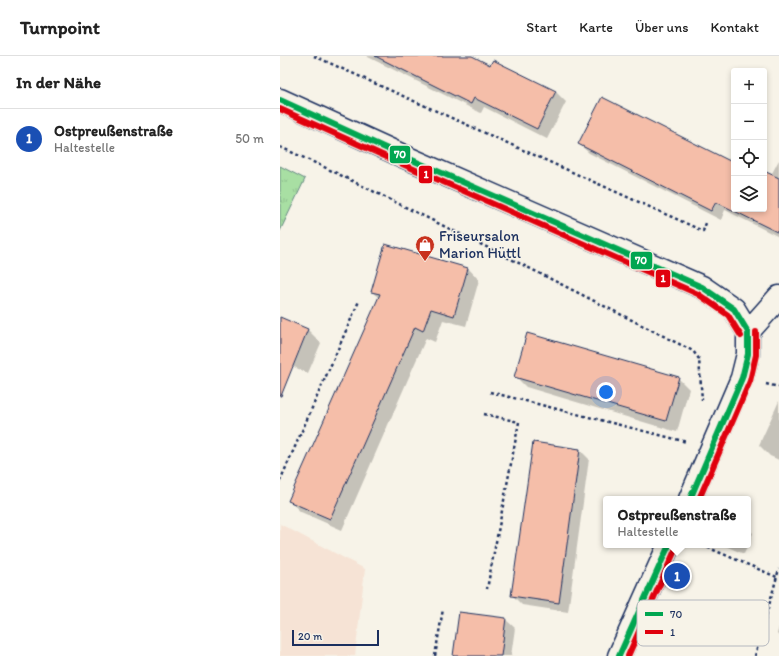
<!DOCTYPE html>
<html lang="de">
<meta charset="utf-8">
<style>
:root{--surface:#fff;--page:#f6f6f6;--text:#222;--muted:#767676;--line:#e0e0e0;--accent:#2563eb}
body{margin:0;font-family:Itim,sans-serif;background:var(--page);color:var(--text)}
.controls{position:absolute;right:12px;top:12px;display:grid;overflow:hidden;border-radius:4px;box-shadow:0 2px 6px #0003}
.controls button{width:36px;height:36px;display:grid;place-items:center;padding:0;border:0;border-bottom:1px solid var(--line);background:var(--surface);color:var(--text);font:20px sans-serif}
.scale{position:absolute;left:12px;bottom:10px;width:87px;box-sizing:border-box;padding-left:4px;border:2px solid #1b2f5e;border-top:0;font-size:11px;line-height:14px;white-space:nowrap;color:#1b2f5e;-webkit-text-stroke:3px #f7f3e8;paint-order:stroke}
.you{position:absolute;left:326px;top:336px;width:14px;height:14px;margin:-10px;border:3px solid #fff;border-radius:50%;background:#1a73e8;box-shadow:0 0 0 6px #1a73e833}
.badge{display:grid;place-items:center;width:26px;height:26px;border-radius:50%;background:var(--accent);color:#fff;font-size:13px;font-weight:700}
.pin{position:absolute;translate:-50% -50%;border:2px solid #fff;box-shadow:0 1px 4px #0006}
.popup{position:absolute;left:323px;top:440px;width:148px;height:52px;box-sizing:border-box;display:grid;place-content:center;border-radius:4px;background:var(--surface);filter:drop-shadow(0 1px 3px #0005);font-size:13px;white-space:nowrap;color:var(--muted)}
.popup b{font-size:15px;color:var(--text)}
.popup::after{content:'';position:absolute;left:50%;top:100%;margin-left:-8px;border:8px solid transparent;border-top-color:var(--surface)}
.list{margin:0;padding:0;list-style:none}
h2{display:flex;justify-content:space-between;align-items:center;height:52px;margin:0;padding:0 16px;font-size:17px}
h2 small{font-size:13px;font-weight:400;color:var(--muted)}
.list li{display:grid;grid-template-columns:26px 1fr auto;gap:12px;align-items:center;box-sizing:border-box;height:60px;padding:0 16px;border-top:1px solid var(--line)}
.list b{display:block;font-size:15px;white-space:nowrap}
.list p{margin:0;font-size:13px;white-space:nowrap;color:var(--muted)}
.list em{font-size:13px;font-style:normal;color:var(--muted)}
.icon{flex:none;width:22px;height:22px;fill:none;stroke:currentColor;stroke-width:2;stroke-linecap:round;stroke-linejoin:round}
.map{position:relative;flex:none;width:499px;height:600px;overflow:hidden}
header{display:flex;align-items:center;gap:24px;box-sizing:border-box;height:56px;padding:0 20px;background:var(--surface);border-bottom:1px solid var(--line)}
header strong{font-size:19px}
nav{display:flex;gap:22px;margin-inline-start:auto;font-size:14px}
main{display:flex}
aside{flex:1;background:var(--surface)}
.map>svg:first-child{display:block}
</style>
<header>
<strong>Turnpoint</strong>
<nav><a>Start</a><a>Karte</a><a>Über uns</a><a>Kontakt</a></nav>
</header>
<main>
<aside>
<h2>In der Nähe<small></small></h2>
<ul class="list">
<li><span class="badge" style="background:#1a4fb4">1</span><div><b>Ostpreußenstraße</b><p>Haltestelle</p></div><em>50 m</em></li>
</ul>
</aside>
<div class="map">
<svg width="499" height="600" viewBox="0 0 499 600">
<defs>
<pattern id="park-tufts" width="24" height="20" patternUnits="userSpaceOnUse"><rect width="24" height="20" fill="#a8dfa3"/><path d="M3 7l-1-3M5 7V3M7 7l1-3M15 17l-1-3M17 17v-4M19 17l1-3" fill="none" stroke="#90c08f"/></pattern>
</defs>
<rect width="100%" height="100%" fill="#f7f3e8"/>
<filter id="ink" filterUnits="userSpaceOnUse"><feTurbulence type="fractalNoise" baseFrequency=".025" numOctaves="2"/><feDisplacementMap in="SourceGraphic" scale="8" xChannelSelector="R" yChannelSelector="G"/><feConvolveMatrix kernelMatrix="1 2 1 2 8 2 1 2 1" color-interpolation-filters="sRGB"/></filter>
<g filter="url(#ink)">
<!-- built -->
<polygon fill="#f6e3d5" points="0,468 85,513 75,600 0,600"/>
<!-- park -->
<polygon fill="url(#park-tufts)" stroke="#628780" points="0,110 25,123 0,175"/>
<!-- shadow -->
<g fill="#0003">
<polygon points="86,0 190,0 211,10 276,36 286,46 267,83 204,51 201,57"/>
<polygon points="299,88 454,108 454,153 484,153 484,116 491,119 499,104 499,181 445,154 441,164 309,97"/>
<polygon points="188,212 199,224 186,270 163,264 155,286 146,282 62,474 21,456 9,445 99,242 92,236"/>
<polygon points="0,262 28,274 41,287 28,317 0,305"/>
<polygon points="235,320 398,322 409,333 397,376 246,331"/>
<polygon points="499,345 499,404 490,400 479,389"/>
<polygon points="300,394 309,403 288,556 242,549 233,540"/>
<polygon points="468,474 473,477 468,489"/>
<polygon points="443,489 468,489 464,498"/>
<polygon points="225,563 235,572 231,600 174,600"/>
<polygon points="499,571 499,580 497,578"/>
</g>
<!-- building -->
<g fill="#f5bea9" stroke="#1b2f5e">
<polygon points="95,0 192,0 210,9 213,4 276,35 257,73 194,42 191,48"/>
<polygon points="322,41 454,107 454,153 484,153 484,115 499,122 499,177 436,146 431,155 298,88"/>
<polygon points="105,188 188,212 174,260 151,253 143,275 135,271 50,463 8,445 100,238 91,236"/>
<polygon points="0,261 28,273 1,340 0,340"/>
<polygon points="247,277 399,321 386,365 234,321"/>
<polygon points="253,386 300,393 279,547 231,540"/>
<polygon points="179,556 226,562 221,600 173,600"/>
</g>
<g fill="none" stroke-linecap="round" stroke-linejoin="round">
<!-- street casing -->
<g stroke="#1b2f5e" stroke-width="25">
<polyline id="street" points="468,276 499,241"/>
</g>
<!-- secondary casing -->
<g stroke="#1b2f5e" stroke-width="25">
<g id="secondary">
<polyline points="0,44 123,100 422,231 454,253 468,276 468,298 462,322 410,443"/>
<polyline points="339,600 389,489"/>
</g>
</g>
<!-- path -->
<g stroke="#1b2f5e" stroke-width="2.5" stroke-dasharray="3 3" stroke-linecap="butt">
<polyline points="34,0 423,175 426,167"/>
<polyline points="0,91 44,111 251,213 413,295 419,303 422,344"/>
<polyline points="486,328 499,331"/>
<polyline points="210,336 407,386"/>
<polyline points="204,358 239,366 207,533"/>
<polyline points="0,425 79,245"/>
<polyline points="422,489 499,522"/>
<polyline points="155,600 163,553"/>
<polyline points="475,600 499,513"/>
</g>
<!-- street -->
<use href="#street" stroke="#f7f3e8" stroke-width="22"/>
<!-- secondary -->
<use href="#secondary" stroke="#f7f3e8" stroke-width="22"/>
<!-- bus-1 casing -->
<g stroke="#f7f3e8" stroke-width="9">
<g id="bus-1">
<polyline points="0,44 123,100 422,231 454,253 468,276"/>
<polyline points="410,443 462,322 468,298 468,276"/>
<polyline points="339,600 389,489"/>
</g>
</g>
<!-- bus-2 casing -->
<g stroke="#f7f3e8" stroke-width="9">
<g id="bus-2">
<polyline points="0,53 120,107 418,238 448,259 461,280"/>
<polyline points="419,443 470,325 476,299 476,276"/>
<polyline points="348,600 396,492"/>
</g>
</g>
<!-- bus-1 -->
<use href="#bus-1" stroke="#00a651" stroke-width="6"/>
<!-- bus-2 -->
<use href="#bus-2" stroke="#e0000d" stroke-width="6"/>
</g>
</g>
<!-- icons -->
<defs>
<g id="shop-pin" transform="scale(1)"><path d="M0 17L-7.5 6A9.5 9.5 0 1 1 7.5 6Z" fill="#c8321e" stroke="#f7f3e8"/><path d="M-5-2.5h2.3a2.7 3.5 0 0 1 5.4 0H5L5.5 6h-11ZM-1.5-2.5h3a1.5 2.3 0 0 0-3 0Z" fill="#fff"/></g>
</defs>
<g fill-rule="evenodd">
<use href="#shop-pin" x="145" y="189"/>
</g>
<g text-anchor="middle" stroke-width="3" stroke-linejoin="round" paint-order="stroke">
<!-- poi labels -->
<g font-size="15" fill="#1b2f5e" stroke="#f7f3e8" text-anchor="start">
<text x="159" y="185">Friseursalon<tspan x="159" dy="17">Marion Hüttl</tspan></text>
</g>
</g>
<!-- legend -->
<rect x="357" y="544" width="132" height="46" rx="6" fill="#f7f3e8" stroke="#b5b8bf" stroke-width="1"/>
<rect x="365" y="556" width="18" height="4" fill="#00a651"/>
<rect x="365" y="574" width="18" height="4" fill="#e0000d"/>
<g font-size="11" fill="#1b2f5e">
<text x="390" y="562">70</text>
<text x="390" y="580">1</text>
</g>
<g stroke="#f7f3e8" stroke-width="1.5">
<rect x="109" y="89" width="22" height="19" rx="4" fill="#00a651"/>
<rect x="138" y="109" width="15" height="19" rx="4" fill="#e0000d"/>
<rect x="350" y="195" width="23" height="19" rx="4" fill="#00a651"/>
<rect x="375" y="213" width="16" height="19" rx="4" fill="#e0000d"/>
</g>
<g font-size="11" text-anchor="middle" font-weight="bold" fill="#fff">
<text x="120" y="102">70</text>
<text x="146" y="122">1</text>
<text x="361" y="208">70</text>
<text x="383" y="226">1</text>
</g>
</svg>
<div class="controls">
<button>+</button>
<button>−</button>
<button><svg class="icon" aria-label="locate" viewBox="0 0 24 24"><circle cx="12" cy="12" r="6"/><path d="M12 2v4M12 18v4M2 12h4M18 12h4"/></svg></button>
<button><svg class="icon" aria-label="layers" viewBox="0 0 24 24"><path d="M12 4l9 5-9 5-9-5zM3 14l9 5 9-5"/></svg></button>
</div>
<div class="scale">20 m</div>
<div class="you"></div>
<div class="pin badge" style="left:397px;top:520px;background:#1a4fb4">1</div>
<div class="popup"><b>Ostpreußenstraße</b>Haltestelle</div>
</div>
</main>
